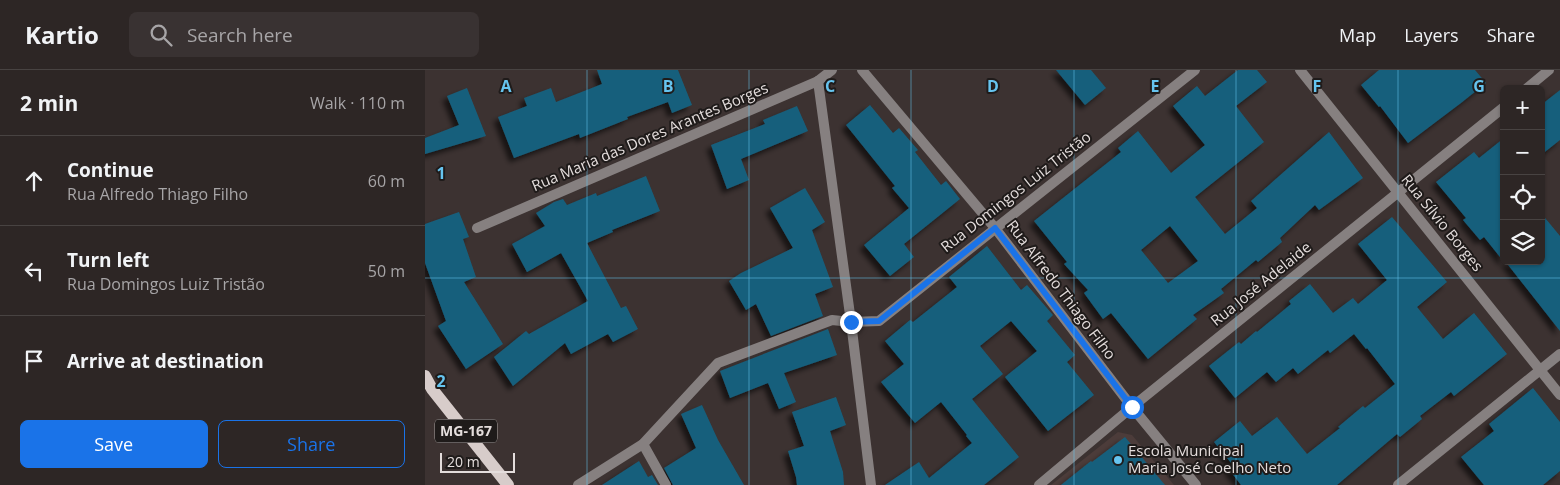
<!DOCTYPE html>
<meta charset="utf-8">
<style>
:root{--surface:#2d2625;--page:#393232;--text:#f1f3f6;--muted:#a7a5a7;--line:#484342;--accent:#1a73e8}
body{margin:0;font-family:"Open Sans",sans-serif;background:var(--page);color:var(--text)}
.controls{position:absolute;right:15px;top:15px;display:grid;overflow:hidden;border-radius:8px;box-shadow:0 1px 4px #0004}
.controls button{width:45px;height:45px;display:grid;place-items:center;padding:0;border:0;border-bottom:1px solid var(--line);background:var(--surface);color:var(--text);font:25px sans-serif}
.scale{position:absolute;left:15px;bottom:12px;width:75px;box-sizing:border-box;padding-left:5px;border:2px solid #e4dddc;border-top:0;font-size:14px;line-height:18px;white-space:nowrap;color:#e4dddc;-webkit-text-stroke:4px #1f1b1a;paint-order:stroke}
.stop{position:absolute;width:15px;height:15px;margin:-11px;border:4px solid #1a73e8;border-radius:50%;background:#fff}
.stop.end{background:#1a73e8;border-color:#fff;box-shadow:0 1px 5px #0008}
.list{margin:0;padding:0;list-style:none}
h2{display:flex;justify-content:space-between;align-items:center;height:65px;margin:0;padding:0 20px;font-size:21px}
h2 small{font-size:16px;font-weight:400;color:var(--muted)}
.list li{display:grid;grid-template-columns:32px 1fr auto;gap:15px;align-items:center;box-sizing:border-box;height:90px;padding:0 20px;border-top:1px solid var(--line)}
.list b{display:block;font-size:19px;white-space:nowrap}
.list p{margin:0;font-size:16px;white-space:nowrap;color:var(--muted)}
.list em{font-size:16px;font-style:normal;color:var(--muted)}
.actions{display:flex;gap:10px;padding:15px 20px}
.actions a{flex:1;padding:11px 0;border:1px solid var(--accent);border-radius:8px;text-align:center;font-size:18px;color:var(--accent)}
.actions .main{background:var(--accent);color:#fff}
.icon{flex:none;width:28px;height:28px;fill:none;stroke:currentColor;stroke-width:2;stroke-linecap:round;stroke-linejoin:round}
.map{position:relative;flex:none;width:1135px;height:415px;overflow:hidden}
header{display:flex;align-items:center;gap:30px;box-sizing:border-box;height:70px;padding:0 25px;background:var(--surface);border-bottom:1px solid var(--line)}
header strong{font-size:24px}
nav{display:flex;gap:28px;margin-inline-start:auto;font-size:18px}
.search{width:350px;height:45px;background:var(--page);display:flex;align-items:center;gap:12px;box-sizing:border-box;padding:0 18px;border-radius:8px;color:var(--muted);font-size:19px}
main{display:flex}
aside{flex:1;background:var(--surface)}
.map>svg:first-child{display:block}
</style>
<header>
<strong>Kartio</strong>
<div class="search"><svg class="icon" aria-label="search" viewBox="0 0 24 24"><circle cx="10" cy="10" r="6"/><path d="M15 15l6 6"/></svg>Search here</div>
<nav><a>Map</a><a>Layers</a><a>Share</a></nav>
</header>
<main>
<aside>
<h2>2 min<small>Walk · 110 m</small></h2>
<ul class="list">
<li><svg class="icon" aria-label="ahead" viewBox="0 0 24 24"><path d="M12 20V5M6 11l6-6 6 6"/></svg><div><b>Continue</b><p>Rua Alfredo Thiago Filho</p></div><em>60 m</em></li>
<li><svg class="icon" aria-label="left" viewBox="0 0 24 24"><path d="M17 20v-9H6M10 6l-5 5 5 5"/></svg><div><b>Turn left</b><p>Rua Domingos Luiz Tristão</p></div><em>50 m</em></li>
<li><svg class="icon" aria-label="arrive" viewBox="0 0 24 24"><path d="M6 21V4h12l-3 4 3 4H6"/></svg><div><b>Arrive at destination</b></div></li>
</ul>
<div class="actions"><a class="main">Save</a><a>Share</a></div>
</aside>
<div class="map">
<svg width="1135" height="415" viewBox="0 0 1135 415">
<defs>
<filter id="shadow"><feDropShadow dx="-4.5" dy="4.5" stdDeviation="2.5" flood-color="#0009"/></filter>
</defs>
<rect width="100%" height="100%" fill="#3c3231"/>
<!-- built -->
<polygon fill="#4c3c3a" points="693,362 707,365 749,415 626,415"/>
<!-- building -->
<g fill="#175f7c" fill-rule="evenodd" filter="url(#shadow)">
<polygon points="172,0 253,0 267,35 247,43 243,32 202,47 203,49 155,68 154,64 89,88 73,47 102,36 99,28 126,18 131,32 177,14"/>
<polygon points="631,0 666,0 681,18 660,35"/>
<path d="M813,0H832L842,12L811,36L839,72L770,127L800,164L832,138L826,131L904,62L938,108L894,140L890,135L855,168L857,172L833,192L831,190L796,219L799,223L768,245L772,249L723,289L686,243L678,249L659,223L663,220L639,194L642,192L609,151L696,82L693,78L713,61L746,103L780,75L748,36L772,16L780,26ZM745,156L773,191L743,213L716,180Z"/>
<polygon points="954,0 1050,0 1061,13 1036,33 983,73 955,36 954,37 936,15"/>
<polygon points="42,18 61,66 0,84 0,68 34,55 22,26"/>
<polygon points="1135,20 1135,70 1116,85 1116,35"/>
<polygon points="445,35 468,63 474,58 493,80 490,82 516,115 521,111 535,129 479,174 489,187 465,206 439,175 484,138 467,118 470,116 421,55"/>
<polygon points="372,36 383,61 316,89 324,110 302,119 286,75 340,54 338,50"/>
<polygon points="1079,68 1079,192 1059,167 1055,170 1038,150 1041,148 1011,112 1049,82 1054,88"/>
<polygon points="221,106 235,141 187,160 188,162 162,173 196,238 201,236 213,259 188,272 183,264 146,284 140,273 88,316 69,287 101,261 104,264 163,231 136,183 102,202 87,174 120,156 111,143 129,132 138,129 142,135 171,123 172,126"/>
<polygon points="380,118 400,152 387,160 408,217 390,224 398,246 346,266 331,234 321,240 304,211 316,203 368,178 345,138"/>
<polygon points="34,142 44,167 38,169 51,207 39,212 78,274 41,299 13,256 21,251 0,193 0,154"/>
<polygon points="1116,143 1135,166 1135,261 1080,191 1116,191"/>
<polygon points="967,147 1022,212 992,237 1018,269 1049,243 1082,284 1029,326 1026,322 995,346 997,349 975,367 972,364 912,415 816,415 803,398 807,394 789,372 815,351 827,366 852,347 882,384 915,358 913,357 938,336 940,338 970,314 942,278 941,279 929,264 905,283 903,280 873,304 868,298 851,312 842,302 810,328 784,296 814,272 816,274 831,261 832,262 866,234 864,231 885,214 908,243 928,228 933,234 962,210 933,174"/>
<polygon points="562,176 596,220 602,215 628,245 622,251 650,285 642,292 669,325 623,361 580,307 612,281 586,251 555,276 578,304 547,329 594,387 559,415 460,415 494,392 504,408 547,373 541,366 542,365 516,332 490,353 456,312 479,294 460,271 485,250 488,252 532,217 524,207"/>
<polygon points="403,259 412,285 359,303 371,332 354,339 343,313 305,328 295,301"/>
<polygon points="1108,318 1135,352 1135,401 1118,415 1059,415 1036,387 1069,361 1064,354"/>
<polygon points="411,327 421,355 405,361 418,402 419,415 372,415 371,407 363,381 379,376 367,342"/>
<polygon points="277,335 293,370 319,415 248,415 239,398 271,378 256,344"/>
<polygon points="700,367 740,415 636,415 666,391 667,392"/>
<polygon points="214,391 223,407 227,405 233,415 177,415"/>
</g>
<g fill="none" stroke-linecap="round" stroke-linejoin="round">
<!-- street -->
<g stroke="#868080" stroke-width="10">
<polyline points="437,0 570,158 707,337 771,415"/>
<polyline points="875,0 1135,325"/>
<polyline points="393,11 426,252 446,415"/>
<polyline points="1101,19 1124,0"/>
<polyline points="52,158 393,11 407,0"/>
<polyline points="218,374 241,415"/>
<polyline points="153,415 218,374 293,293 407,250 426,252 454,251 770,0"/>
<polyline points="614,415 707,337 1079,37"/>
<polyline points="973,415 1135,284"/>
</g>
<!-- primary -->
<polyline stroke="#d7ccca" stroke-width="12" points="0,306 7,319 83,415"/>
</g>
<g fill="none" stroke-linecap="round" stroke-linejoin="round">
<!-- route -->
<polyline stroke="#1a73e8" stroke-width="6" points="426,252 454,251 570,158 707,337"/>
</g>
<!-- grid -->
<path fill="none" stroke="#66c4ef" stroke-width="1" stroke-opacity="0.55" d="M162,0V415M324,0V415M486,0V415M649,0V415M811,0V415M973,0V415M0,208H1135"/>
<!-- markers -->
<circle fill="#66c4ef" stroke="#1f1b1a" stroke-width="2" cx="693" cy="390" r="5"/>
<g text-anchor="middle" stroke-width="4" stroke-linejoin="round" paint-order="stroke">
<!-- shield labels -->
<rect fill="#1f1b1a" stroke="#a9a3a2" stroke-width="1" x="10" y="349.5" width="62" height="23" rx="4"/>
<g font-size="14" font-weight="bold" fill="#e4dddc">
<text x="41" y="366">MG-167</text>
</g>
<!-- street labels -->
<g font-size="15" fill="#e4dddc" stroke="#1f1b1a">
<text transform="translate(225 67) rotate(-23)" y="5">Rua Maria das Dores Arantes Borges</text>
<text transform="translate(591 122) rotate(-38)" y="5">Rua Domingos Luiz Tristão</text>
<text transform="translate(1017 153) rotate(51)" y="5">Rua Sílvio Borges</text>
<text transform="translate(836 214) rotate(-39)" y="5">Rua José Adelaide</text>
<text transform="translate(636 220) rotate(53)" y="5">Rua Alfredo Thiago Filho</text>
</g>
<!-- poi labels -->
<g font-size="15" fill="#e4dddc" stroke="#1f1b1a" text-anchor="start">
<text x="703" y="386">Escola Municipal<tspan x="703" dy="17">Maria José Coelho Neto</tspan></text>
</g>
</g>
<g font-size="16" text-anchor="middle" font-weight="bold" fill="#66c4ef" stroke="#1f1b1a" stroke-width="4" stroke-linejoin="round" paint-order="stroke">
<text x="81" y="22">A</text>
<text x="243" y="22">B</text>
<text x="405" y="22">C</text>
<text x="568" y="22">D</text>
<text x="730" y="22">E</text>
<text x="892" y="22">F</text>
<text x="1054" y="22">G</text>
<text x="16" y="109">1</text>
<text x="16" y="317">2</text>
</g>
</svg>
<div class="controls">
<button>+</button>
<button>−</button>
<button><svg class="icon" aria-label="locate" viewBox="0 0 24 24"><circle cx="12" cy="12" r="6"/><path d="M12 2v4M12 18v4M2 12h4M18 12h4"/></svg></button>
<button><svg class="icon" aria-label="layers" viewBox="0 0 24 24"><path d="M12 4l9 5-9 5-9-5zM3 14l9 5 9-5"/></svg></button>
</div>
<div class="scale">20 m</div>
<div class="stop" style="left:707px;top:337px"></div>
<div class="stop end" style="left:426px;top:252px"></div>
</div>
</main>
